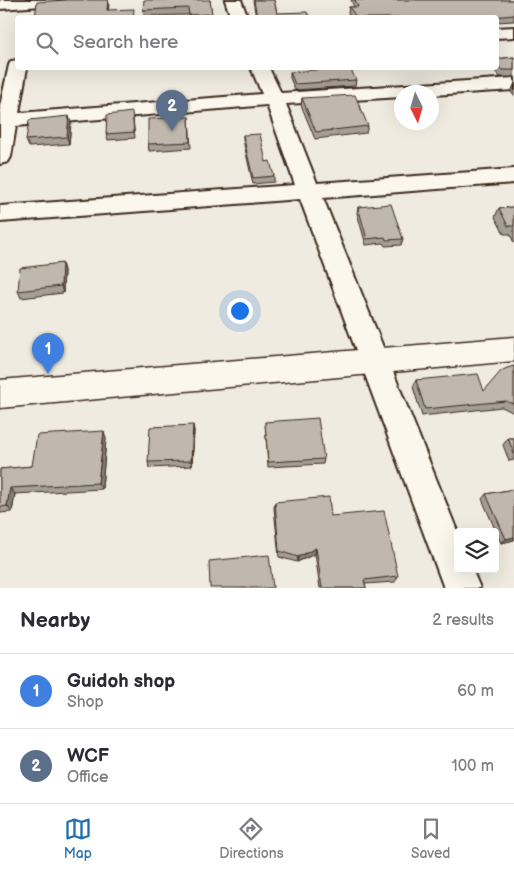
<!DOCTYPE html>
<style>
:root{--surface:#fff;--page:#f7f7f7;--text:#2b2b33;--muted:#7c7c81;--line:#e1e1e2;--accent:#1f6fb2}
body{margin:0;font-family:"Balsamiq Sans",sans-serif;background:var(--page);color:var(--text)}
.controls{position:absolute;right:15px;bottom:15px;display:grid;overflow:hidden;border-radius:5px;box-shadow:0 5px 20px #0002}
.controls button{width:45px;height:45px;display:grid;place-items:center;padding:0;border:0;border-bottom:1px solid var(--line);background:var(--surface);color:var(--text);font:25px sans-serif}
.compass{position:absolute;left:394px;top:85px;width:45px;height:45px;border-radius:50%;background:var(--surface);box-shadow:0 5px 20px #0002;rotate:175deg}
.you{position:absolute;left:239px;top:310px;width:18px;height:18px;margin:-12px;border:4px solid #fff;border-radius:50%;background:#1a73e8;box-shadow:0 0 0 8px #1a73e833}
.badge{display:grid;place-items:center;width:32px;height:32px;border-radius:50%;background:var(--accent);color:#fff;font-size:16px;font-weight:700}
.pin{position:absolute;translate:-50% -41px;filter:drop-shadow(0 1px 2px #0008)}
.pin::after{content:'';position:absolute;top:26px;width:18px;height:15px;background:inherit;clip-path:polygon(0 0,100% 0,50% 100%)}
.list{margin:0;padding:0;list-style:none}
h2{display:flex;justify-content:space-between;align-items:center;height:65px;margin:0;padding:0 20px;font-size:21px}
h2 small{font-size:16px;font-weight:400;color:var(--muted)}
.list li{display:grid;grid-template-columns:32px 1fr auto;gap:15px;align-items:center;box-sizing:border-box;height:75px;padding:0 20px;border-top:1px solid var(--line)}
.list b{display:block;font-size:19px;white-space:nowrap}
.list p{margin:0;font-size:16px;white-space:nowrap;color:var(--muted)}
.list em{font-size:16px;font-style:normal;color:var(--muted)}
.icon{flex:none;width:28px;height:28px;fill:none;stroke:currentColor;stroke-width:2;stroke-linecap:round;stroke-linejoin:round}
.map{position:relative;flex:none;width:514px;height:588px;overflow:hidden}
.search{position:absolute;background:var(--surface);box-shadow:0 5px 20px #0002;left:15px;right:15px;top:15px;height:55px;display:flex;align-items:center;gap:12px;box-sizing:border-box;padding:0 18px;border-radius:5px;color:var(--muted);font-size:19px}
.sheet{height:215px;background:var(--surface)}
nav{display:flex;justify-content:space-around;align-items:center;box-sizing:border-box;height:70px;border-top:1px solid var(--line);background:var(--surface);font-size:14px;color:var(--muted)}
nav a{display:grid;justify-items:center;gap:2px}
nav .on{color:var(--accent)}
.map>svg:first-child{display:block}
</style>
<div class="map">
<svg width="514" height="588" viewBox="0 0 514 588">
<rect width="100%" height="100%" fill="#f0ebe0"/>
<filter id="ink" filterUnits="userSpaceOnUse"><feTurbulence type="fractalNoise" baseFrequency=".02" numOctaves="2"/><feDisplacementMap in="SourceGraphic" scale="10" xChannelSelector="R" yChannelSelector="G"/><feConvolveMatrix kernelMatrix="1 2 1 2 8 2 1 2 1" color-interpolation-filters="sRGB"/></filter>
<g filter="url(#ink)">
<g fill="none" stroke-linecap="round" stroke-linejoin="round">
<!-- minor casing -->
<g stroke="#3b2a1e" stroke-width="4">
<g id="minor">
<polygon points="0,0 64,0 62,3 56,5 0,9"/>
<polygon points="225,0 241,0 248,18 231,18"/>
<polygon points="514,27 514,37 496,38 496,28"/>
<polygon points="18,60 18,68 27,68 19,113 262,94 251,68 269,68 281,93 514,78 514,90 432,95 432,92 402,92 402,97 286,104 317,183 514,169 514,183 323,198 458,533 458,569 472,569 480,588 444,588 300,199 0,222 0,206 295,185 267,105 16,126 11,157 8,162 0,164 0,106 9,65 11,61"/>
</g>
</g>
<!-- highway casing -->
<g stroke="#3b2a1e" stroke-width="3">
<polygon id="highway" points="514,337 514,361 0,408 0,380"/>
</g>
<!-- minor -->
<use href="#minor" fill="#fbf7ec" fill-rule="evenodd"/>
<!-- highway -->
<use href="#highway" fill="#fbf7ec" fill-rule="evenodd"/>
</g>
<!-- wall -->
<g fill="#a59e95" stroke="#3b2a1e">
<polygon points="210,0 212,18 189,18 189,15 144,16 143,10"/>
<polygon points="253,0 274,0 277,13 310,18 256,18"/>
<polygon points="351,0 514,0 514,21 496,22 496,18 352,18 348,13 349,7 354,7"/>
<polygon points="514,57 514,77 500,77 492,68 496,68 496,59"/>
<polygon points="290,72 356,80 355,86 295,90 290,78"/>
<polygon points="514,85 514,96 511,92"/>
<polygon points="302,98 368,126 366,133 315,139 301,105"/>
<polygon points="189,117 191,148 149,151 148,144"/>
<polygon points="133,118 135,138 108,140 106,134"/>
<polygon points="71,123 69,144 29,147 26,140"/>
<polygon points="243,135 266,162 274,176 274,182 253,184 243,140"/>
<polygon points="358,207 403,239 401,245 385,246 383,243 366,245 357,213"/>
<polygon points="514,207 514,243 510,234 504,234 495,217 499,208"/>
<polygon points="64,270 63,293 21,298 18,291"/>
<polygon points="514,366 514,413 502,407 422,416 413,387 416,380 484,391"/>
<polygon points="265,422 324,459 323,464 268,467"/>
<polygon points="193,425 194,431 192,466 149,468 148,462"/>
<polygon points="106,438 102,489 15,494 12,512 0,513 0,469 32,466"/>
<polygon points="508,438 514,438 514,460 509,461 503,445"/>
<polygon points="514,489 514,540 501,543 482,499 486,494"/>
<polygon points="275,502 331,516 398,576 395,582 365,584 366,588 320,588 315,554 297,562 279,557 274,508"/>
</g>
<!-- shaded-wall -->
<g fill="#868179" stroke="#3b2a1e">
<polygon points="108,0 109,3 108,17 107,10"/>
<polygon points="69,116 71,123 69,144 67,137"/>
<polygon points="62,263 64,270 63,293 61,286"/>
<polygon points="193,425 194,431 192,466 191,461"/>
<polygon points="104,431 106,438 102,489 98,483"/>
<polygon points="10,488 15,494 12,512 7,506"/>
<polygon points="514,537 514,540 501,543 506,539"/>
<polygon points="316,548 315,554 297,562 298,557"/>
</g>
<!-- building -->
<g fill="#c0b8ad" stroke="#3b2a1e">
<polygon points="66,0 108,0 107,10 134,9 133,18 35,18 37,2"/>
<polygon points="144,0 210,0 212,14 189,15 188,8 143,10"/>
<polygon points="254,0 274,0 277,13 307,12 310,18 257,18"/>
<polygon points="355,0 514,0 514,15 481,18 357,18 349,7 358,7"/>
<polygon points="514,57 514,70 502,70 496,64 496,59"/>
<polygon points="339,68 350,68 356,80 295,84 290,72"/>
<polygon points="355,95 368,126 316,132 302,98"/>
<polygon points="132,112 134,132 106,134 107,115"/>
<polygon points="69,116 67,137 26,140 29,120"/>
<polygon points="189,117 190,142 148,144 148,119"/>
<polygon points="260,134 266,162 270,161 274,176 253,178 243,135"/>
<polygon points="391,204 403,239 386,240 385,237 367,239 358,207"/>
<polygon points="514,207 514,226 508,226 499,208"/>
<polygon points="62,263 61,286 18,291 20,268"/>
<polygon points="514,366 514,404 506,401 425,409 416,380 478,374 484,391 501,371 507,368"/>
<polygon points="318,418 324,459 268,462 265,422"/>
<polygon points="193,425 191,461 148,462 150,427"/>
<polygon points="104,431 98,483 10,488 7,506 0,507 0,469 32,466 37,435"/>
<polygon points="508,438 514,438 514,454"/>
<polygon points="514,489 514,537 506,539 486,494"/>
<polygon points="329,497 331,516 384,511 398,576 364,580 366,588 322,588 316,548 298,557 279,551 275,502"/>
<polygon points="269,555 273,588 210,588 209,561"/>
</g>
</g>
</svg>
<div class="controls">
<button><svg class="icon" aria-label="layers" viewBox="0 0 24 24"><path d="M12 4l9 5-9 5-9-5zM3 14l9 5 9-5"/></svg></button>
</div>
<svg class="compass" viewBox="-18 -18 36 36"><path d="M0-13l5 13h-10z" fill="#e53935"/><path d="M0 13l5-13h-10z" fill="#7c7c81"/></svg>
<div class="you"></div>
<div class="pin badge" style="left:48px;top:374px;background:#3f7fe0">1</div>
<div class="pin badge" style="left:172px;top:131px;background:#5c6f8a">2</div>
<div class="search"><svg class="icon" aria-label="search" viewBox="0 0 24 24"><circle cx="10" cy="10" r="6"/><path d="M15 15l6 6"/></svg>Search here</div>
</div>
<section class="sheet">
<h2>Nearby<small>2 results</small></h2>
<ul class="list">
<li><span class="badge" style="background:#3f7fe0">1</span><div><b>Guidoh shop</b><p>Shop</p></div><em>60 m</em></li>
<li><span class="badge" style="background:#5c6f8a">2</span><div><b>WCF</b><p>Office</p></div><em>100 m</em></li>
</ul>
</section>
<nav>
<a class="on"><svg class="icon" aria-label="map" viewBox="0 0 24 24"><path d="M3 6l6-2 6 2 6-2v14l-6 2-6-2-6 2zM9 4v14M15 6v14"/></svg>Map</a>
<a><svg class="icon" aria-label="directions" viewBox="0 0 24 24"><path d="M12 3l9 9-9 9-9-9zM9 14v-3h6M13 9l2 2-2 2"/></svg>Directions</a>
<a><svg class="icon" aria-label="saved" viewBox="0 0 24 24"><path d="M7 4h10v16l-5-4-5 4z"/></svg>Saved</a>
</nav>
